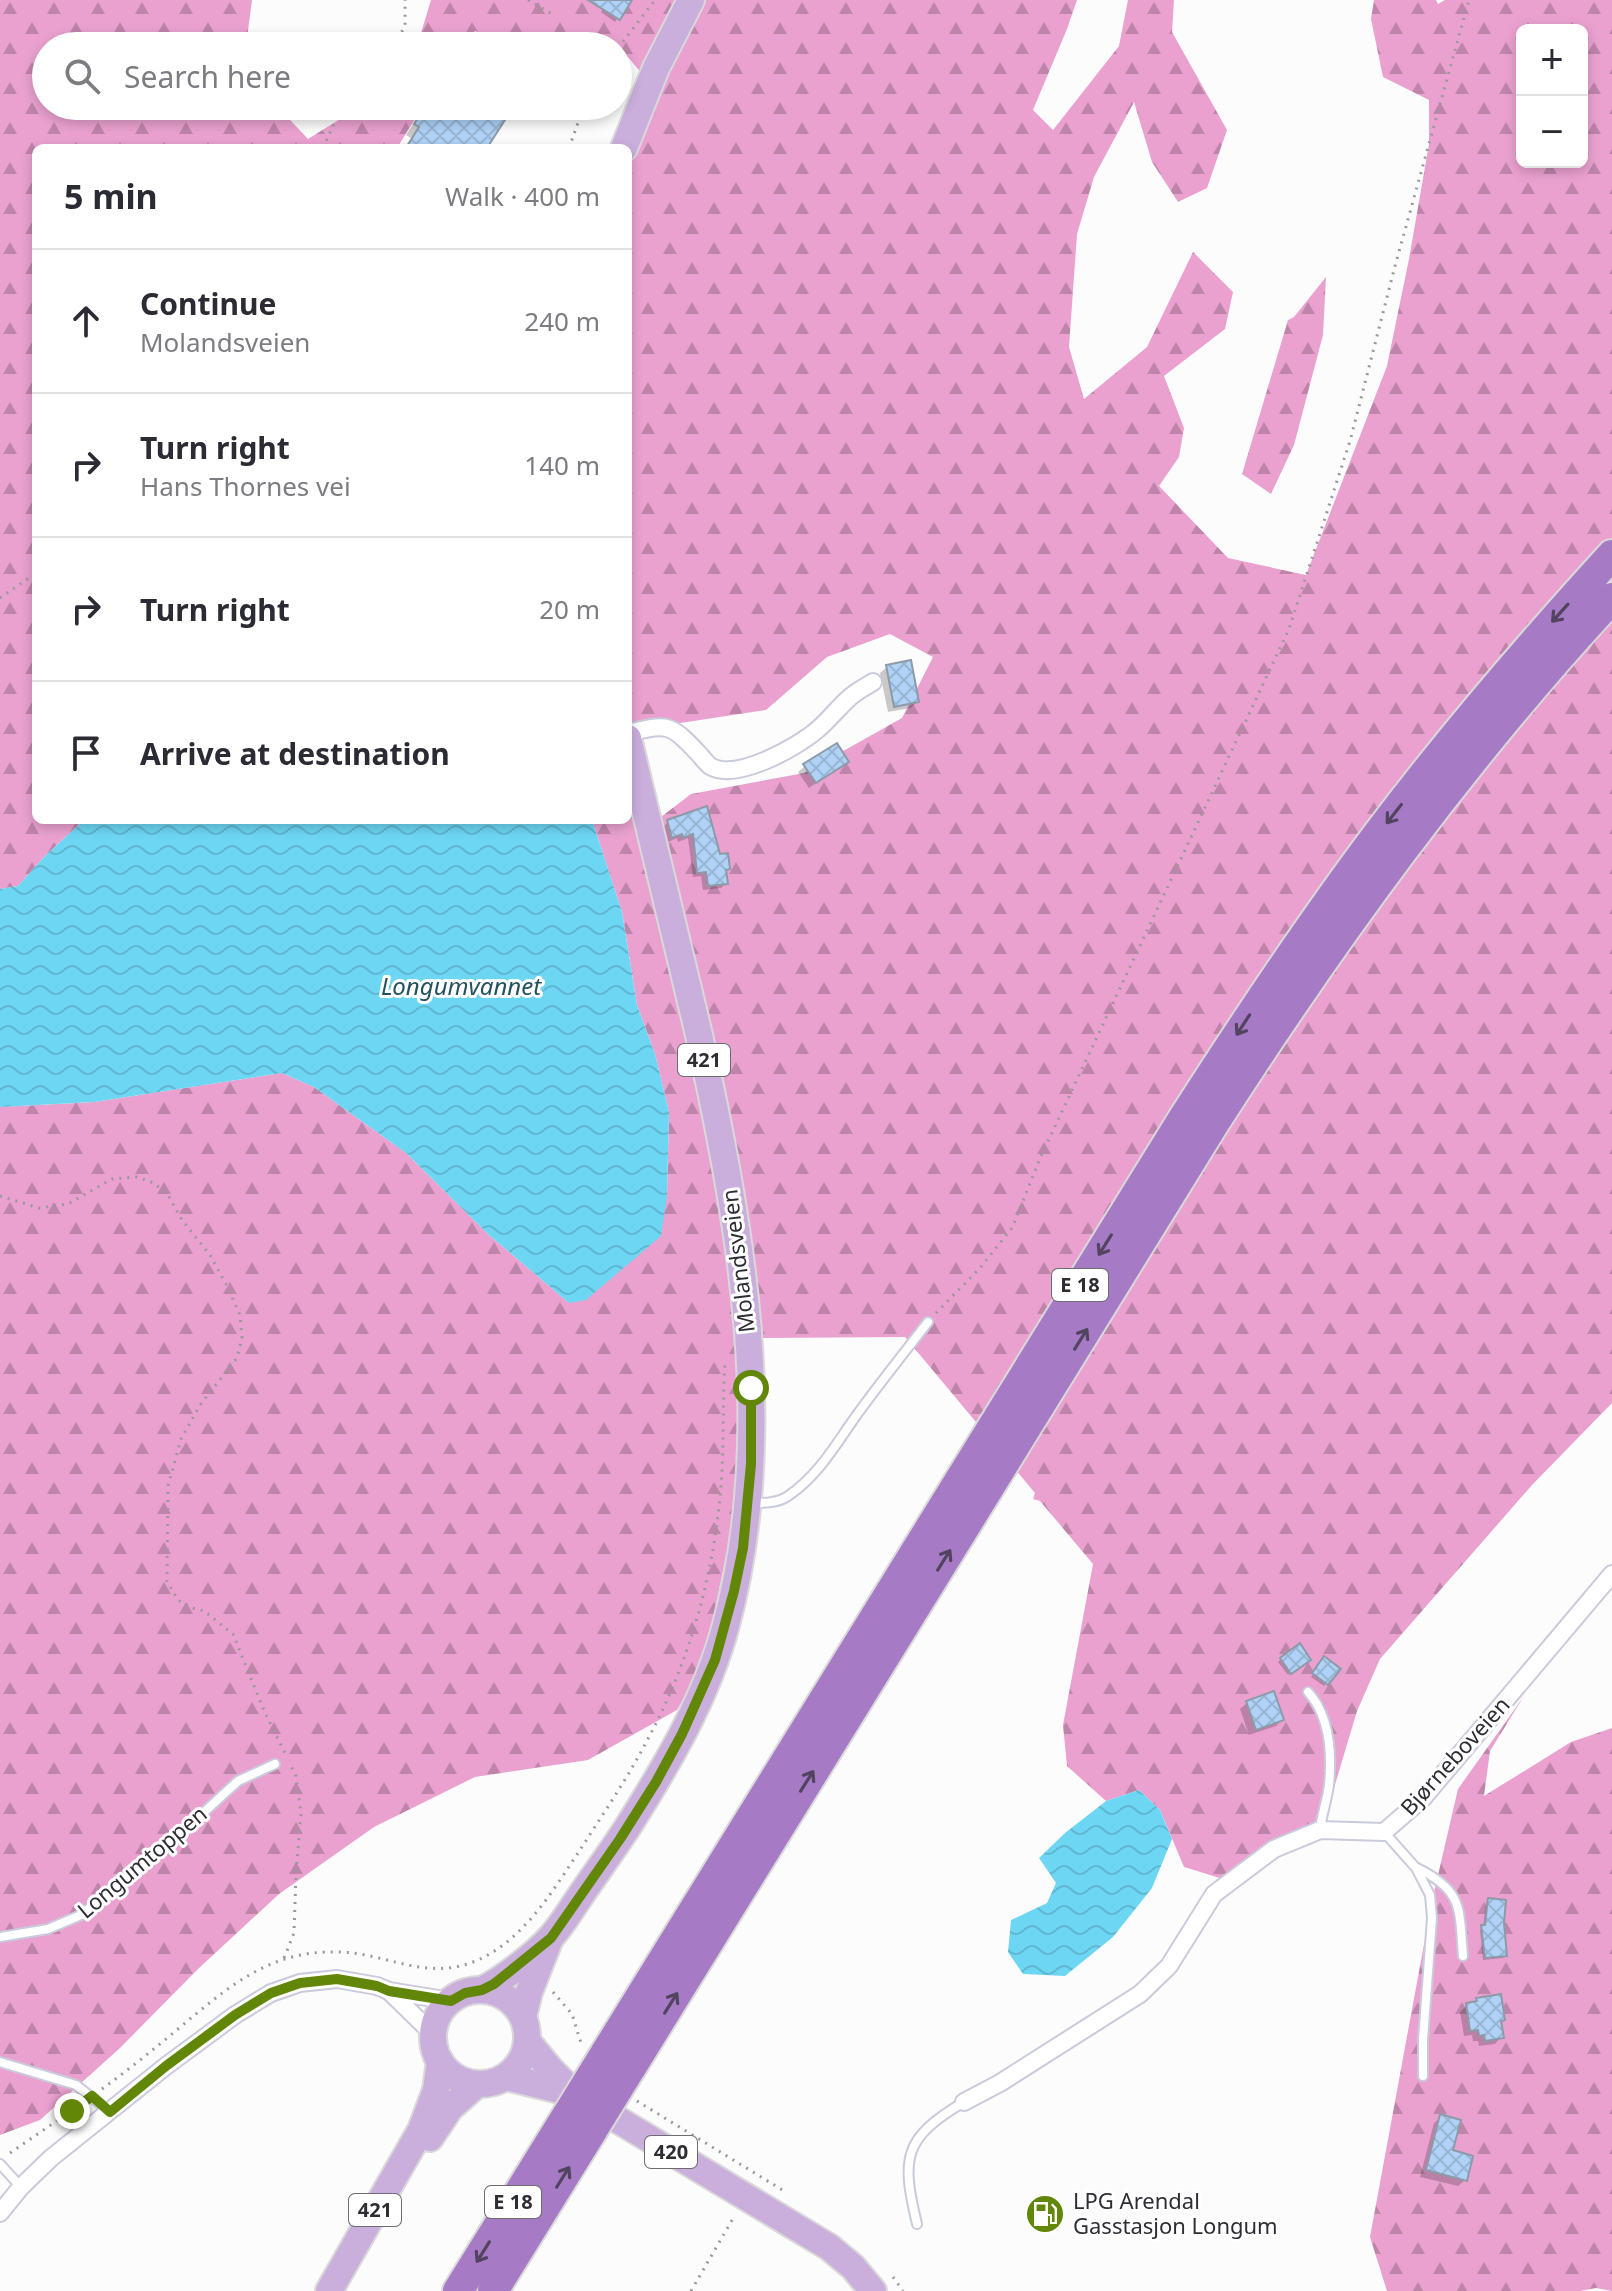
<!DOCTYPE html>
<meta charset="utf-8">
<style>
:root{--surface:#fff;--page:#f2f2f3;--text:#2b2b33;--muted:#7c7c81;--line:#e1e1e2}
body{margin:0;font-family:"Noto Sans",sans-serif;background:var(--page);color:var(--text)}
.controls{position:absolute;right:24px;top:24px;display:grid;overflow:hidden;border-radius:12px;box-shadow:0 4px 12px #0003}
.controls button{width:72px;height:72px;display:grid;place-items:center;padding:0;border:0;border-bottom:2px solid var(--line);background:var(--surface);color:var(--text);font:40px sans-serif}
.stop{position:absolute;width:24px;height:24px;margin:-18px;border:6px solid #628607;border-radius:50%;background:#fff}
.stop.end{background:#628607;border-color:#fff;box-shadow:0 2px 8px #0008}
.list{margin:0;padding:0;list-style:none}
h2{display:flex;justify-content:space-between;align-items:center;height:104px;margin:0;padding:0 32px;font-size:34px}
h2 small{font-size:26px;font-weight:400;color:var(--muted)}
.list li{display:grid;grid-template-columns:52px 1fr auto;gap:24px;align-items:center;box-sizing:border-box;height:144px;padding:0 32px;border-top:2px solid var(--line)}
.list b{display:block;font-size:30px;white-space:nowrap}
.list p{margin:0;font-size:26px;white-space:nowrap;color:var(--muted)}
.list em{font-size:26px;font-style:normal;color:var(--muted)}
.icon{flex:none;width:44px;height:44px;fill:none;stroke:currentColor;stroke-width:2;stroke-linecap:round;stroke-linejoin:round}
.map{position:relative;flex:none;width:1612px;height:2291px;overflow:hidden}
.search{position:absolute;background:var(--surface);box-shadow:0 4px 12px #0003;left:32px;top:32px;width:600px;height:88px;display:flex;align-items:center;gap:20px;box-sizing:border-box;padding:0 28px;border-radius:44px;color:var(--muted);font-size:30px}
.panel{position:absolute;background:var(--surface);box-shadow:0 4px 12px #0003;left:32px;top:144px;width:600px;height:680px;border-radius:12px}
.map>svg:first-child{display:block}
</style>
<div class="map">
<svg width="1612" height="2291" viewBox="0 0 1612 2291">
<defs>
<pattern id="forest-firs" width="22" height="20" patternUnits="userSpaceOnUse" patternTransform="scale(2)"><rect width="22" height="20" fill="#eaa1d0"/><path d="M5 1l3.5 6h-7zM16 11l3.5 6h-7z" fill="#be84aa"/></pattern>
<pattern id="water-waves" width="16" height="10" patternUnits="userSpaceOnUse" patternTransform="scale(2)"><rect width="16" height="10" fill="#6dd6f3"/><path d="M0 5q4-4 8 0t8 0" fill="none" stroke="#5fb8d1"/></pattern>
<pattern id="building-cross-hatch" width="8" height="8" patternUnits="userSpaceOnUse" patternTransform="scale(2)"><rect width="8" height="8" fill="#afd2f6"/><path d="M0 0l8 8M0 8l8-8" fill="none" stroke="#97b5d4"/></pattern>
</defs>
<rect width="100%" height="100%" fill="#fcfcfc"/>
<!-- forest -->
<g fill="url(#forest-firs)" fill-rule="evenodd">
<polygon points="0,0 252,0 246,46 46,46 46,106 277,106 308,139 361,106 423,106 397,148 36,148 36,820 84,820 44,857 18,886 0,889"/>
<path d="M431,0H1077L1067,29L1033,110L1053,130L1119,46L1128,0H1174L1172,32L1227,130L1207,188L1178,202L1152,162L1134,102L1094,177L1077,234L1069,347L1084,399L1147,347L1193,252L1233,292L1225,329L1164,376L1184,428L1179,457L1159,486L1228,558L1306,575L1387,366L1409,259L1429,144V100L1383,77L1371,19L1374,0H1436L1438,4L1445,0H1612V1403L1532,1485L1380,1659L1357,1711L1325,1818L1233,1882L1184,1867L1160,1810L1139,1790L1106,1801L1067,1766L1063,1725L1093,1564L1040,1501L1033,1499L1035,1493L905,1337L750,1338L738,1499L713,1619L718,1639L677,1710L588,1760L475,1777L374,1827L279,1894L198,1969L120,2048L40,2120L0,2135V1107L94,1102L282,1073L314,1087L406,1153L488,1234L569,1303L667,1196L669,1112L655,1054L637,1005L622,912L592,820H628V771L657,820L691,794L804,773L902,718L933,657L890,634L827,657L766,710L654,727L628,745V148L651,85L628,57L618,56V46H510L475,31L464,46H417ZM1522,30H1582V162H1522Z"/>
<polygon points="1326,277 1323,335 1294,445 1271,494 1242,474 1288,320 1294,317"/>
<polygon points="1524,1696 1490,1751 1484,1796 1571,1742 1612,1728 1612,2291 1596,2288 1580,2291 1387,2291 1370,2237 1432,1901 1458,1789"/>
</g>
<!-- water -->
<g fill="url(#water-waves)">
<polygon points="84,820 592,820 622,912 637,1005 655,1054 669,1112 667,1196 661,1236 586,1300 569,1303 488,1234 406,1153 314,1087 282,1073 94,1102 0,1107 0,889 18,886 44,857"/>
<polygon points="1139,1790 1160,1810 1172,1839 1152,1888 1113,1937 1065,1976 1023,1974 1008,1952 1011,1920 1047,1903 1056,1883 1039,1858 1065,1833 1106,1801"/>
</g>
<!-- shadow -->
<g fill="#0003">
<polygon points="609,0 620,0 627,4 615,22 601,12"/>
<polygon points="501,35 518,46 491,46"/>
<polygon points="425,106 512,106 484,148 404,148 411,138 406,135"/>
<polygon points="887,667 917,702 911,708 888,712 880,673"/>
<polygon points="846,761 809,788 798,772 805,766"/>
<polygon points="706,808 718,856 728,869 725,872 726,883 721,888 703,890 701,876 693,877 688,838 678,842 677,838 668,842 663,827 668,822"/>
<polygon points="1281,1659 1306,1663 1288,1675 1278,1662"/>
<polygon points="1322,1662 1338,1669 1324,1686 1311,1677"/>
<polygon points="1273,1694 1282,1720 1276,1726 1249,1735 1240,1709 1247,1703"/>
<polygon points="1488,1900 1502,1923 1505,1955 1503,1958 1483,1960 1480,1930 1483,1927 1486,1903"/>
<polygon points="1477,2000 1503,2020 1499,2024 1501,2037 1495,2044 1479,2046 1478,2041 1473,2041 1472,2035 1464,2036 1460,2012 1467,2005 1473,2004"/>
<polygon points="1441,2117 1451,2152 1465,2180 1458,2186 1420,2177 1434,2123"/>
</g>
<!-- building -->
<g fill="url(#building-cross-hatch)" stroke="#8d9ba8" stroke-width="2">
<polygon points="588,0 632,0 620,20"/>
<polygon points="426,106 514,106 487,148 406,148 419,127 414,124"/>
<polygon points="911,660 919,702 894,707 886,665"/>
<polygon points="837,743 849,762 816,783 803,764"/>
<polygon points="707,806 720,854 728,853 730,869 726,870 728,884 708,886 706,872 697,873 693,834 683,838 682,834 672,838 667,820"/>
<polygon points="1300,1643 1311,1660 1291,1674 1280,1658"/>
<polygon points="1324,1656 1341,1669 1328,1685 1312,1673"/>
<polygon points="1274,1691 1284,1720 1256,1730 1246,1701"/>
<polygon points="1488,1898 1506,1900 1504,1923 1507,1956 1485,1958 1481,1925 1485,1925"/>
<polygon points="1501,1994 1505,2020 1501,2021 1504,2038 1485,2041 1484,2035 1479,2036 1478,2030 1470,2031 1466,2003 1477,2001 1476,1998"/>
<polygon points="1440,2114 1461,2120 1453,2150 1473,2156 1467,2181 1426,2170"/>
</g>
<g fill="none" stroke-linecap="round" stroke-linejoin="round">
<!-- lane casing -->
<g stroke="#c9cbdd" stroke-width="12">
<g id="lane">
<path d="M752,1503C765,1503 778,1503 788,1496C818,1476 836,1444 856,1416C879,1384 904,1353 928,1322"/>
<path d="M1308,1692C1330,1716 1332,1753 1329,1785C1327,1800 1322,1814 1320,1829"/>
<polyline points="1384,1832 1416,1868 1430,1895 1432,1918 1423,2040 1423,2076"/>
<path d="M1417,1868C1464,1891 1459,1909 1463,1956"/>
<polyline points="0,1937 48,1929 81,1915 155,1857 238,1781 275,1764"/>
<polyline points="0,2062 76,2085 110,2112"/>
<polyline points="0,2164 21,2187"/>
<path d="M917,2224C901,2158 903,2138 964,2102"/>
</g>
</g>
<!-- street casing -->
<g stroke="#c9cbdd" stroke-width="20">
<g id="street">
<path d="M628,733C667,724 669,722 698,753C701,756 706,763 710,766C736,782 797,747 817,730C828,721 837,709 848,699C855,692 865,687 873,682"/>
<polyline points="389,1991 433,2034"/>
<polyline points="964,2102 1000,2083 1140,1994 1169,1966 1214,1894 1274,1849 1320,1830 1384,1832 1423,1798 1612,1574"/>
<polyline points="0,2213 21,2187 51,2158 166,2066 235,2015 271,1993 300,1983 337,1979 377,1986 389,1991 451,2001"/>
</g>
</g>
<!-- primary casing -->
<g stroke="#d9d9da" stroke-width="30">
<g id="primary">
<polyline points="624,148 656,68 691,0"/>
<path d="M482,1990C502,1980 536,1954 551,1937C562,1925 570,1911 579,1898C595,1874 613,1850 629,1825C668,1763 707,1697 726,1625C778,1432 741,1226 699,1035C676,936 652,837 628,738"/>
<circle cx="480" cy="2037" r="47"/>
<polyline points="523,2017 529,1992 549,1941"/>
<polyline points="527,2041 551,2070 575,2094 829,2247 853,2267 873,2291"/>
<polyline points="506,2077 572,2093"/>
<polyline points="430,2138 450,2108 477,2084"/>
<polyline points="329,2291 421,2130 436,2090 440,2061"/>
</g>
</g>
<!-- highway casing -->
<g stroke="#d9d9da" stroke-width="34">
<g id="highway">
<path d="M605,2054L1183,1119C1245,1022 1309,926 1378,834C1451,737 1530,645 1612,555"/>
<path d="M630,2069L1214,1123C1333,938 1462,760 1612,598"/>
<polyline points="458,2291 568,2114"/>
<polyline points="493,2291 593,2129"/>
</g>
</g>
<!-- path -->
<g stroke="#99999d" stroke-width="3" stroke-dasharray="2 6" stroke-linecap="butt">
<polyline points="528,0 552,14"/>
<polyline points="394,46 405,26 405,0"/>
<polyline points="618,48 655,0"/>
<polyline points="323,148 342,106"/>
<polyline points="569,148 584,106"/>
<polyline points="0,598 36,573"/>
<polyline points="0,1196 39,1208 68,1204 112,1179 137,1177 154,1183 168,1195 182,1220 210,1255 227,1286 240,1315 242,1338 237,1358 200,1405 181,1439 168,1486 167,1581 178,1600 192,1608 204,1611 233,1634 265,1713 286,1755"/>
<polyline points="936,1313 980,1268 1012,1228 1041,1156 1289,629 1350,441 1395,266 1469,0"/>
<polyline points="284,1958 294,1933 296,1874 301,1813 296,1776 289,1762"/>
<polyline points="553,1992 572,2014 581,2043"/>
<path d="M102,2089C128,2070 153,2050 178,2029C227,1988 269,1950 337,1952C384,1952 424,1981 473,1962C522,1943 552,1892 580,1850C605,1811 631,1773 652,1731C688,1662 711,1583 719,1506C725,1458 722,1409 725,1361"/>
<polyline points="637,2101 784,2191"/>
<polyline points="10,2153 80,2105"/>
<polyline points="893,2277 903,2291"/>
<polyline points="691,2291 735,2215"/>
</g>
<!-- lane -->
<use href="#lane" stroke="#fff" stroke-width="8"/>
<!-- street -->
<use href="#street" stroke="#fff" stroke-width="16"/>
<!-- primary -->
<use href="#primary" stroke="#caafdd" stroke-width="26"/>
<!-- highway -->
<use href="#highway" stroke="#a77ac6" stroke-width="30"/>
<!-- highway-bridge casing -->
<g stroke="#d9d9da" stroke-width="34" stroke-linecap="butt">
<g id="highway-bridge">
<polyline points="568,2114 605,2054"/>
<polyline points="593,2129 630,2069"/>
</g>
</g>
<!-- highway-bridge -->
<use href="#highway-bridge" stroke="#a77ac6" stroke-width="30"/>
</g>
<!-- one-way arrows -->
<defs><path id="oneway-shaft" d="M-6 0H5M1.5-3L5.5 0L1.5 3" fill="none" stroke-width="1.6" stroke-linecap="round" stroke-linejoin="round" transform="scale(2)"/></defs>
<g stroke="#524460">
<use href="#oneway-shaft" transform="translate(1560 613) rotate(132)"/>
<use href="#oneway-shaft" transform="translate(1394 814) rotate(128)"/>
<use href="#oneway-shaft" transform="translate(1243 1025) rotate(123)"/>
<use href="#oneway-shaft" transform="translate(1105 1245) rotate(122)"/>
<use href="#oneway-shaft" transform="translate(1081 1339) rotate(-58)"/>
<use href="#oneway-shaft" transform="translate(944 1560) rotate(-58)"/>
<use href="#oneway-shaft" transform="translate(807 1781) rotate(-58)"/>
<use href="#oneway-shaft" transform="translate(671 2003) rotate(-58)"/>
<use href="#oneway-shaft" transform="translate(563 2177) rotate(-58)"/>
<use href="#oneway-shaft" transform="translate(483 2252) rotate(122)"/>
</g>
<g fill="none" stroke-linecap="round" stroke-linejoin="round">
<!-- route -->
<polyline stroke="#628607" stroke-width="10" points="72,2111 92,2096 110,2112 166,2066 235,2015 271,1993 300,1983 337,1979 377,1986 389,1991 451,2001 465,1993 482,1990 494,1984 551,1938 620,1839 656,1782 682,1734 715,1660 734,1591 743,1548 751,1464 751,1388"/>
</g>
<!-- icons -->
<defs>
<g id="fuel-disc" transform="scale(2)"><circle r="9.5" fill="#628607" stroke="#fff"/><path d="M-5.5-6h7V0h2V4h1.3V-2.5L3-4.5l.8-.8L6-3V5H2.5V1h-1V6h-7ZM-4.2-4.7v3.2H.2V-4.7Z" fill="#fff"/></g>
</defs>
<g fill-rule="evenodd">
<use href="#fuel-disc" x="1045" y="2214"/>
</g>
<g text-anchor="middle" stroke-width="6" stroke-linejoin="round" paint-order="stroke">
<!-- shield labels -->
<g fill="#fff" stroke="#6c6c71" stroke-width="2">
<rect x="678" y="1044" width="52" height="32" rx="6"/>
<rect x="1052" y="1269" width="56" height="32" rx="6"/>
<rect x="645" y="2136" width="52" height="32" rx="6"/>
<rect x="485" y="2186" width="56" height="32" rx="6"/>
<rect x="349" y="2194" width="52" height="32" rx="6"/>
</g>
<g font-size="20" font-weight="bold" fill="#2d2d34">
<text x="704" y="1067">421</text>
<text x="1080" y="1292">E 18</text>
<text x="671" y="2159">420</text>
<text x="513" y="2209">E 18</text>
<text x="375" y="2217">421</text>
</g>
<!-- street labels -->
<g font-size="22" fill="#2d2d34" stroke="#fff">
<text transform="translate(738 1261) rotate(-97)" y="8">Molandsveien</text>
<text transform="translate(1455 1756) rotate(-48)" y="8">Bjørneboveien</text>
<text transform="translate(142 1862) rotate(-40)" y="8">Longumtoppen</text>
</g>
<!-- poi labels -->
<g font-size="22" fill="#2d2d34" stroke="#fff" text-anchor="start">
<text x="1073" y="2209">LPG Arendal<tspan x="1073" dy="25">Gasstasjon Longum</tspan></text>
</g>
<!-- water labels -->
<g font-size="24" font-style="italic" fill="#24525e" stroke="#fff">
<text x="461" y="995">Longumvannet</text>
</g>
</g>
</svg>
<div class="controls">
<button>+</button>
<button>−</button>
</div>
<div class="stop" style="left:751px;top:1388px"></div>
<div class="stop end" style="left:72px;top:2111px"></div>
<div class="search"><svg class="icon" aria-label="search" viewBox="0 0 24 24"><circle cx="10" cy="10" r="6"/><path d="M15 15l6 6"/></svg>Search here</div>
<section class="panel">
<h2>5 min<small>Walk · 400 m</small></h2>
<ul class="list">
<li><svg class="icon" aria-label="ahead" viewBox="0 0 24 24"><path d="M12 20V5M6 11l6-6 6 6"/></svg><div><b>Continue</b><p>Molandsveien</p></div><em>240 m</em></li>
<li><svg class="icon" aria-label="right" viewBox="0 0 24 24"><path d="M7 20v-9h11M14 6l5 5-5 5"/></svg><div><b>Turn right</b><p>Hans Thornes vei</p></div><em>140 m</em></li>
<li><svg class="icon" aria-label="right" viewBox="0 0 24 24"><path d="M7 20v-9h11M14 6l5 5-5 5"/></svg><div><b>Turn right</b></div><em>20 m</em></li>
<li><svg class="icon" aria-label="arrive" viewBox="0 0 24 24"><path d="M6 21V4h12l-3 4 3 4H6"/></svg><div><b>Arrive at destination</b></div></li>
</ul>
</section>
</div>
